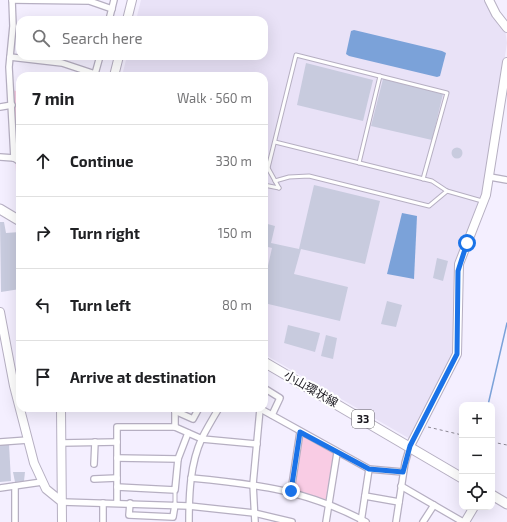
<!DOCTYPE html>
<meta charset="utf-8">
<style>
:root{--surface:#fff;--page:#f2f2f2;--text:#202124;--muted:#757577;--line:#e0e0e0}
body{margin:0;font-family:"Exo 2","Noto Sans JP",sans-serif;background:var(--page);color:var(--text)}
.controls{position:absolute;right:12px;bottom:12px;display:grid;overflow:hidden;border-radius:8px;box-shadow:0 4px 16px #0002}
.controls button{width:36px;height:36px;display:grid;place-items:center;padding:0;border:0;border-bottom:1px solid var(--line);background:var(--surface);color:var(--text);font:20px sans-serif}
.stop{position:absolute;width:12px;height:12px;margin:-9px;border:3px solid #1a73e8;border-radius:50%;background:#fff}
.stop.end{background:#1a73e8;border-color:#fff;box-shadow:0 1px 4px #0008}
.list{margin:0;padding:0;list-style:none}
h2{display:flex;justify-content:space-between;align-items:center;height:52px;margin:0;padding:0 16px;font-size:17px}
h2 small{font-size:13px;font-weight:400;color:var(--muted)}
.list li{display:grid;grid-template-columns:26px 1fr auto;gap:12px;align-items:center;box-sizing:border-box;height:72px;padding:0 16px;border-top:1px solid var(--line)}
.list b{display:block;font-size:15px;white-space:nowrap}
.list em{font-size:13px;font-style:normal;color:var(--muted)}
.icon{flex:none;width:22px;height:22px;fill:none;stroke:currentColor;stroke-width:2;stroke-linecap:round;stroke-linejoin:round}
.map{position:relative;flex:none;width:507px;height:522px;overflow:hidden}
.search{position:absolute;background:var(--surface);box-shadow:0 4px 16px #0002;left:16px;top:16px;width:252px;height:44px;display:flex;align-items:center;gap:10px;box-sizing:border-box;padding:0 14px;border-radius:12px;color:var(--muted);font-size:15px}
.panel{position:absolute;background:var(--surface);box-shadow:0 4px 16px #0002;left:16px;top:72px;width:252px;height:340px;border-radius:12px}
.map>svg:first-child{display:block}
</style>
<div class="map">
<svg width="507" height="522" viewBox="0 0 507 522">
<rect width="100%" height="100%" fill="#f4efff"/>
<!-- built -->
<polygon fill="#e9e2f7" points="141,0 484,0 489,10 505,29 507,43 486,180 479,206 455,269 455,352 410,439 264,354 264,76 122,76 127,56 264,56 264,20 136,20"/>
<!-- green -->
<g fill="#f9cce4">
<polygon points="12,90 20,92 20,213 18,213"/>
<polygon points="301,434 336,453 327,503 293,490"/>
</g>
<!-- water -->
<g fill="#7ba2d9">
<polygon points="354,30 442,51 446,53 440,76 437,77 349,56 346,54 351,31"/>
<polygon points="402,213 417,216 414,279 387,274"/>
</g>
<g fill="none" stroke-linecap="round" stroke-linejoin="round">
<!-- stream -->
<polyline stroke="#7ba2d9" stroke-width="1.5" points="488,405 507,323"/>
</g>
<!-- building -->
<g fill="#c8cbde">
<polygon points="306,63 373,80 363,121 297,105"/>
<polygon points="383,79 443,94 432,140 371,126"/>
<circle cx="457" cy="153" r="5.5"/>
<polygon points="314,185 380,201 365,264 301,249 294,274 348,287 340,321 264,303 264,269 267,270 272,248 264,246 264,223 275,226 271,243 299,249"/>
<polygon points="0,222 4,222 6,233 20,232 20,289 1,292"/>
<polygon points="437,258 448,261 443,281 433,278"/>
<polygon points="387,301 402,305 396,327 381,324"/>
<polygon points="288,325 320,333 315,352 284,343"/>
<polygon points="326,335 337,338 333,359 321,356"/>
<polygon points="0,444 9,444 11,481 0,482"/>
<polygon points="13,472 25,472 24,481 15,482"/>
</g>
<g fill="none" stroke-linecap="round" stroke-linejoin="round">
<!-- lane casing -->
<g stroke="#b6afc2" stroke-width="5">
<g id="lane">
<polyline points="275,142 432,181 447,191 482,201"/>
<polyline points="359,163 380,76"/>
<polyline points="268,168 279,188"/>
<polyline points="264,170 268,168 296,55 447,93 423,179"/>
<polyline points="275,181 289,177 309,176 429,206 447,191"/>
<polyline points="264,185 279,188"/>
<polyline points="175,505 175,490"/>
</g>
</g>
<!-- street casing -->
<g stroke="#b6afc2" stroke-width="8">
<g id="street">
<polyline points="12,0 13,26 9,67 14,158"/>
<polyline points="12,0 89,1 112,9"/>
<polyline points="109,20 114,0"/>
<polyline points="10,57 62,63 95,74 100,56"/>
<polyline points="0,107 12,105"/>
<polyline points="0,157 14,158 20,162"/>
<polyline points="490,177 507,180"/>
<polyline points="264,388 280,398 272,415"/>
<polyline points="175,408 175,427"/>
<polyline points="259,408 369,469 403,472"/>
<polyline points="175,411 193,419 199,408"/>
<polyline points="0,442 28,440"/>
<polyline points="61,443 117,442"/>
<polyline points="117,458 178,459"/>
<polyline points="94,464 95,442"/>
<path d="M191,478C256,484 307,490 366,522"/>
<polyline points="94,479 117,478"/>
<polyline points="15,486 15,522"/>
<polyline points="401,486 463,522"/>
<polyline points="117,487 175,490 178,459 188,433"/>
<polyline points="0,488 42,482"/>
<polyline points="291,491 300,432"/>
<polyline points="365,496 399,502"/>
<polyline points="62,502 189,506 254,513 292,522"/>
<polyline points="103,503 103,522"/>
<polyline points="117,503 117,427 175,427 202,439 257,444"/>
<polyline points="130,503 129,515 173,517 175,505"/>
<path d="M189,522C189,494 190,464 202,438C207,428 213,418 219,408"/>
<polyline points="255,522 253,484 260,409"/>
<polyline points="326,522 337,453"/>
<polyline points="361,522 369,469"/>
<polyline points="396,522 405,463 410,446"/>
<polyline points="423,522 434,505"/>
</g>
</g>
<!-- secondary casing -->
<g stroke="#b6afc2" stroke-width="10">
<g id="secondary">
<polyline points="489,0 496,14 507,28"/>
<polyline points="127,20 132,0"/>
<polyline points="114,76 119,56"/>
<polyline points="0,312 14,386 34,463 46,489 62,502"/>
<polyline points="61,408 62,522"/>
<polyline points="410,446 457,354 459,264 486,195 507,62"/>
<polyline points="465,522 474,507"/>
</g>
</g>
<!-- primary casing -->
<g stroke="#b6afc2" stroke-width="11">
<g id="primary">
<polyline points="0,209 20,221"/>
<polyline points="264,362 462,478"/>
<polyline points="492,495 507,504"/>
</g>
</g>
<!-- path -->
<g stroke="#8d8995" stroke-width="1" stroke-dasharray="3 3" stroke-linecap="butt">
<polyline points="428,427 462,435"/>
<polyline points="492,442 507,445"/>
</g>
<!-- lane -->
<use href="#lane" stroke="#fff" stroke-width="3"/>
<!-- street -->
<use href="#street" stroke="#fff" stroke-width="5.5"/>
<!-- secondary -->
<use href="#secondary" stroke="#fff" stroke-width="8"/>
<!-- primary -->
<use href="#primary" stroke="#fff" stroke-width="9"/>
</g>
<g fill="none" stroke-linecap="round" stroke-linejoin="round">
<!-- route -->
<polyline stroke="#1a73e8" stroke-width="5" points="291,491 300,432 369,469 403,472 410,446 457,354 458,271 467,243"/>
</g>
<g text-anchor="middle" stroke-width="4" stroke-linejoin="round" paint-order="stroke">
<!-- shield labels -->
<rect fill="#fff" stroke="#5f5d62" stroke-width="1" x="352" y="410" width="22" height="18" rx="3"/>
<g font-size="11" font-weight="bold" fill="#1a181f">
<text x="363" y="423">33</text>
</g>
<!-- street labels -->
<g font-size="12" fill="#1a181f" stroke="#fff">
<text transform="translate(311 389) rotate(30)" y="4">小山環状線</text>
</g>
</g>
</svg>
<div class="controls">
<button>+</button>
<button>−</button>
<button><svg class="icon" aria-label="locate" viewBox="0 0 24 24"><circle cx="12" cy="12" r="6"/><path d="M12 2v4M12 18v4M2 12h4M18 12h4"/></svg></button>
</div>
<div class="stop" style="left:467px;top:243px"></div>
<div class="stop end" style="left:291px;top:491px"></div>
<div class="search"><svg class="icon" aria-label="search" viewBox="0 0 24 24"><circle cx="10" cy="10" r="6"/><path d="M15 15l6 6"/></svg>Search here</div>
<section class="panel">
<h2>7 min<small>Walk · 560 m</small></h2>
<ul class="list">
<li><svg class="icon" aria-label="ahead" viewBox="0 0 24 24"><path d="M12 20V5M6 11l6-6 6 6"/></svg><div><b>Continue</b></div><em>330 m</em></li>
<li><svg class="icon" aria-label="right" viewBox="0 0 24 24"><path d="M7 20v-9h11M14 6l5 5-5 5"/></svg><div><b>Turn right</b></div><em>150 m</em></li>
<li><svg class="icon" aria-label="left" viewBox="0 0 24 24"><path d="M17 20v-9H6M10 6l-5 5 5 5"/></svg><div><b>Turn left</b></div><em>80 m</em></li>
<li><svg class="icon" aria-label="arrive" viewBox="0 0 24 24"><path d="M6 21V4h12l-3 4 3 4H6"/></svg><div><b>Arrive at destination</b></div></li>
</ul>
</section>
</div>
